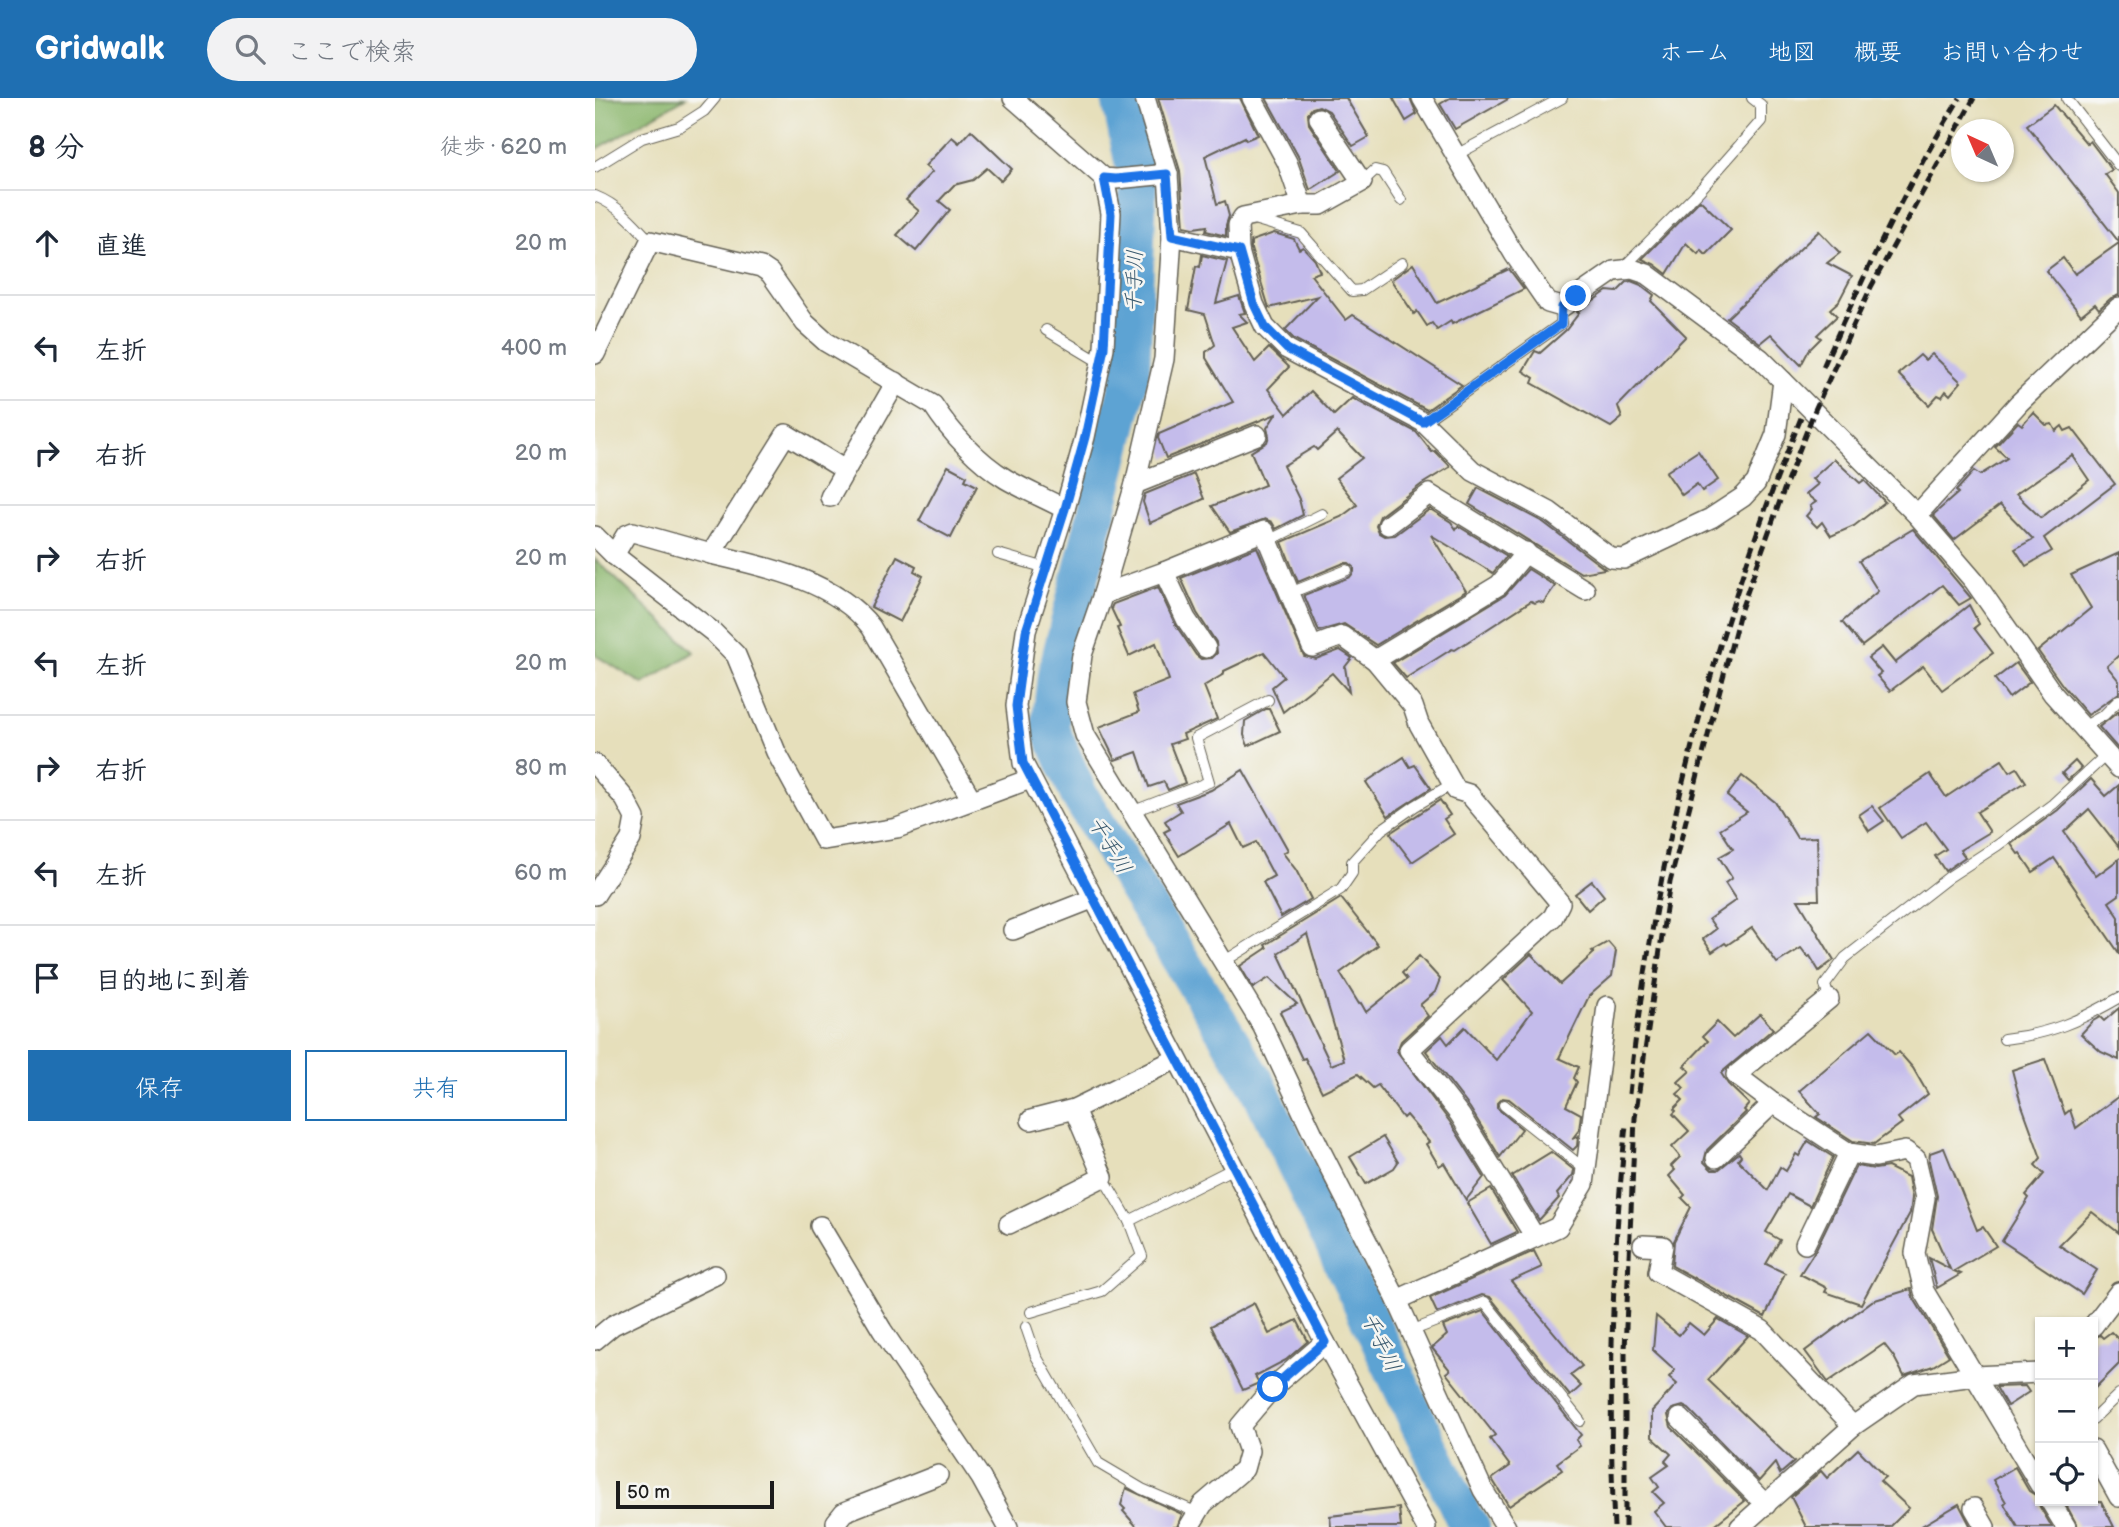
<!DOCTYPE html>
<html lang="ja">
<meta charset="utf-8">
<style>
:root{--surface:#fff;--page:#f2f2f3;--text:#1f2937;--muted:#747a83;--line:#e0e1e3;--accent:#1f6fb2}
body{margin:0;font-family:"Balsamiq Sans","Klee One",sans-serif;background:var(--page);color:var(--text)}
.controls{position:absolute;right:21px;bottom:21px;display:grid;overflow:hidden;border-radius:0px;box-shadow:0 2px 5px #0004}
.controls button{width:63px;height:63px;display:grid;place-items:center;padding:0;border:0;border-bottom:2px solid var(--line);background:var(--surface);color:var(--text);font:35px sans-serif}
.compass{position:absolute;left:1356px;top:21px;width:63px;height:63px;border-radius:50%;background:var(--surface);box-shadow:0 2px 5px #0004;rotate:316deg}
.scale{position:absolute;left:21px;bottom:18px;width:158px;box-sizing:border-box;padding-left:7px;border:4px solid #1c1c1c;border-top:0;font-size:19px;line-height:24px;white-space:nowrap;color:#1c1c1c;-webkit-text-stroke:5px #f6f6f2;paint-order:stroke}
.stop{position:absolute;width:21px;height:21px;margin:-16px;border:5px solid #1a73e8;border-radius:50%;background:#fff}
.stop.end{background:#1a73e8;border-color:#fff;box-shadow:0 2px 7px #0008}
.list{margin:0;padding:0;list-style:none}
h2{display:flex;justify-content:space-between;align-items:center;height:91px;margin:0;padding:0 28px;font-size:30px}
h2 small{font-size:23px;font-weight:400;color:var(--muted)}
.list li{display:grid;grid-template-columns:46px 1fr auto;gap:21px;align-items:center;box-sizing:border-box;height:105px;padding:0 28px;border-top:2px solid var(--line)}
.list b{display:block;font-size:26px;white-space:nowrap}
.list em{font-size:23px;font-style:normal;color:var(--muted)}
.actions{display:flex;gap:14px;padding:21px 28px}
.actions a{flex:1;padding:16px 0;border:2px solid var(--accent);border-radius:0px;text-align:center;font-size:24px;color:var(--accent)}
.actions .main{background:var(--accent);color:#fff}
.icon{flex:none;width:38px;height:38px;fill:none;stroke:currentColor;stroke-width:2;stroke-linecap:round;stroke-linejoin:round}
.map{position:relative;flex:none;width:1524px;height:1429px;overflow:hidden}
header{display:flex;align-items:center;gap:42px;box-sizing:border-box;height:98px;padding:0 35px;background:var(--accent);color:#fff}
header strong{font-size:33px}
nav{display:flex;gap:38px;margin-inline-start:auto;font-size:24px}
.search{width:490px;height:63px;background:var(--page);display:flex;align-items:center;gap:18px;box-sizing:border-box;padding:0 24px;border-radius:38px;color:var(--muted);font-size:26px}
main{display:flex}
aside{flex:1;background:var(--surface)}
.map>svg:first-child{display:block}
</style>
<header>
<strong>Gridwalk</strong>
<div class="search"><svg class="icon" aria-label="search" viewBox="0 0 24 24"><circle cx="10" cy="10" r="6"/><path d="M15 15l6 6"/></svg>ここで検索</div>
<nav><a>ホーム</a><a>地図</a><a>概要</a><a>お問い合わせ</a></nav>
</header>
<main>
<aside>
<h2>8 分<small>徒歩 · 620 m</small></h2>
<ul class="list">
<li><svg class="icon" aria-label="ahead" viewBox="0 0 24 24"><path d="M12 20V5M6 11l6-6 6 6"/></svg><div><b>直進</b></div><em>20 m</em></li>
<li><svg class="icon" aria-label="left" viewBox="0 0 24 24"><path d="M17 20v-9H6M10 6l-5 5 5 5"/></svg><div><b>左折</b></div><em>400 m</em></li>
<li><svg class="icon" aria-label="right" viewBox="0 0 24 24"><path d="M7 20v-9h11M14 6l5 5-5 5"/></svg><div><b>右折</b></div><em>20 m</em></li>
<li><svg class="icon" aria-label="right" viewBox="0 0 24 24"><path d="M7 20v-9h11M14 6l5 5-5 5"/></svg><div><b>右折</b></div><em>20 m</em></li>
<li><svg class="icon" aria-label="left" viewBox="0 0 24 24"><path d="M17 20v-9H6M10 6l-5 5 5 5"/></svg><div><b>左折</b></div><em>20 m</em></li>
<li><svg class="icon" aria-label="right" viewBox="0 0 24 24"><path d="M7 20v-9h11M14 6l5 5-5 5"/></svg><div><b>右折</b></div><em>80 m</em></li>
<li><svg class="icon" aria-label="left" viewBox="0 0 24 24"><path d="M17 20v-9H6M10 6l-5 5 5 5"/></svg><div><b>左折</b></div><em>60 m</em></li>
<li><svg class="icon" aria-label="arrive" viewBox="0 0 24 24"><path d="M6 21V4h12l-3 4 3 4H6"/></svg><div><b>目的地に到着</b></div></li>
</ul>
<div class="actions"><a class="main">保存</a><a>共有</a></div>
</aside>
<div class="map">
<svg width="1524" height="1429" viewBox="0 0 1524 1429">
<rect width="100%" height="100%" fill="#f6f6f2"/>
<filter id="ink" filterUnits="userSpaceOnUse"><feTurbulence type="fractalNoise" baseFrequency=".0143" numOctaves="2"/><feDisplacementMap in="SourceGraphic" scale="14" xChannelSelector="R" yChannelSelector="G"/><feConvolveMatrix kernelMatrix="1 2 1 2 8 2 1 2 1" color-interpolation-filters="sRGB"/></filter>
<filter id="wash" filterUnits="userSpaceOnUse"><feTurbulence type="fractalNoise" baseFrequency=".00686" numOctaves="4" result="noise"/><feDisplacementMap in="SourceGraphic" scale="28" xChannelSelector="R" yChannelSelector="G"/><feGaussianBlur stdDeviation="1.57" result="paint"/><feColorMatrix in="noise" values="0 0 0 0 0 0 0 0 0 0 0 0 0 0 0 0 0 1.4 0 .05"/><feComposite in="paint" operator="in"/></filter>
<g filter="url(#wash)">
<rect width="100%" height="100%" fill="#e6dfbb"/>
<!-- forest -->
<g fill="#8cb76e" stroke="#546a45" stroke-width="2">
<polygon points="0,0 90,0 0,52"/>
<polygon points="0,461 99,554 48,586 0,557"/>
</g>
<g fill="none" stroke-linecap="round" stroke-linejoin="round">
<!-- river -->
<polyline stroke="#5da3d3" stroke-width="38" points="525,0 543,87 536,275 461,578 455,630 484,697 662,986 869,1420 876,1429"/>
</g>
<g id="blocks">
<!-- building -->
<g fill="#c4bceb" fill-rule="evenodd">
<polygon points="563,0 645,0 663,37 651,42 650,39 610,58 622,106 630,103 634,118 631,127 631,138 611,133 612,128 599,130 589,128 585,73"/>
<polygon points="671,0 751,0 774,39 758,48 734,13 724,8 717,10 713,15 714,26 745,73 715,92 703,58"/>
<polygon points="798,0 815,0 822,16 811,23"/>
<polygon points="855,0 915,0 860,31 845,6"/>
<polygon points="1459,7 1492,46 1495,43 1517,72 1510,76 1524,95 1524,144 1432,27"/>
<polygon points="376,32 417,71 406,83 392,70 378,82 359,87 344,103 355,112 321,153 302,137 324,113 311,102 337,74 330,68 357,39 364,45"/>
<polygon points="1105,102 1136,132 1111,157 1106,152 1103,156 1091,145 1072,176 1059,166 1047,161"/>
<polygon points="1224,133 1245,155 1232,165 1257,178 1244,203 1235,211 1242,218 1222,237 1226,240 1214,252 1206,267 1176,236 1165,245 1132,220"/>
<polygon points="679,135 699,141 704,151 708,149 720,162 725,174 716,177 751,222 758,217 867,287 832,312 699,241 690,232 723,198 674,210 656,151 656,143"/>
<polygon points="1524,145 1524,197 1516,200 1504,211 1500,206 1486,217 1451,173 1468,160 1480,176"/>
<polygon points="607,157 632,163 621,205 644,198 650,215 644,216 652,224 637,229 660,264 674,250 694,269 673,291 692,316 716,293 739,317 757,300 821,334 837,354 840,353 853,366 855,369 827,386 785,418 781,428 784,435 789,438 800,437 835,411 856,424 861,431 863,428 912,458 898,475 836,437 871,493 781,547 749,526 724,533 709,497 755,479 759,474 759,469 754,465 749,465 703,484 687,444 746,419 762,407 741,380 767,360 742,334 722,352 719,349 688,368 704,401 708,417 681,431 677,424 670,421 635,434 617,408 670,387 656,354 672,344 674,338 672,330 681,316 571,360 563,340 564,336 638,304 611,260 611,254 620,247 610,216 593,212 601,168 605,169"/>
<polygon points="818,166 842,205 914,171 929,191 857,226 856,223 842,232 837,225 832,228 822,213 819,216 796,182"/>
<polygon points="1036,183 1046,187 1059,197 1056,203 1091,238 1023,308 1027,320 1016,329 937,285 939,280 928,273 940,253 945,255 971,232 984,215 982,214 1012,193 1022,194 1032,184"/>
<polygon points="1337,256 1366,284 1355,297 1351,293 1347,299 1343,297 1334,307 1303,276 1325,257 1330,262"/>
<path d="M1438,314L1451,327L1457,326L1461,333L1467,328L1470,333L1477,330L1520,386L1449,440L1457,453L1431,468L1420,451L1438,441L1405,407L1359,442L1338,417L1363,395L1361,393L1379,373L1385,377L1412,360L1400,349L1423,324L1427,327ZM1477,357L1494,382L1446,420L1421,396Z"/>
<polygon points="1103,353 1123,382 1107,393 1102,386 1087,397 1071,374"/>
<polygon points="1239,361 1265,385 1269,382 1290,404 1259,428 1236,438 1227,424 1222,429 1211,418 1217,411 1215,408 1221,404 1211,396 1223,386 1217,381"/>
<polygon points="353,368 372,378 370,382 382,388 356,440 324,423"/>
<polygon points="599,376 609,401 555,425 548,404 550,396"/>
<polygon points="883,390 948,424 1010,471 986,475 874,406"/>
<polygon points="1318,431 1376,500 1364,507 1347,487 1267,548 1247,524 1283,493 1264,463"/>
<polygon points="662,449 709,558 721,561 745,552 757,560 750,569 754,594 737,575 688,614 677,589 689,579 669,554 629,573 629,576 609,588 622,621 588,636 590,641 575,646 590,685 573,692 569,684 554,689 542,654 520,662 504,629 544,614 538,596 574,582 561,545 534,558 522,530 525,529 516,510 518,506 563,489 580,526 601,557 606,561 617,560 622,555 621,544 602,515 586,480"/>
<polygon points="1524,455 1524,557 1512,568 1524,583 1524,595 1493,617 1468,588 1443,553 1496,510 1476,477"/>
<polygon points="302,458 321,468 319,473 328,478 305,524 276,509"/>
<polygon points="933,471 960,488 948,505 944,503 940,505 936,503 860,552 857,551 811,580 798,565 910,497"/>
<polygon points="1374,507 1384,526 1379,530 1398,555 1347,592 1328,568 1295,593 1282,578 1286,575 1273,560 1287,549 1300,565"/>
<polygon points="1421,565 1435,584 1414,600 1400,581"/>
<polygon points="671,611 674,611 685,633 653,648 649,637 650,623"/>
<polygon points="1524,613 1524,652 1504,629"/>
<polygon points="809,659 815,669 820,667 836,690 793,718 771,684"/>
<polygon points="1407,662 1415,674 1422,670 1431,684 1382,714 1395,734 1365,752 1370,759 1350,773 1340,758 1351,751 1331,724 1306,740 1285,710 1335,676 1351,699"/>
<polygon points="1480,663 1486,670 1473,682 1467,675"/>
<polygon points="648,672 693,752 688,755 701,772 716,801 686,819 668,784 679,778 661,744 648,750 636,726 584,758 569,734 575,731 570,723 586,713 581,705 616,692"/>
<polygon points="1147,678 1180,704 1202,740 1222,739 1224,802 1203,802 1239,862 1224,873 1215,858 1213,859 1206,850 1182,865 1157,830 1132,847 1130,845 1117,854 1108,841 1121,831 1114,821 1141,802 1130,785 1137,780 1124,759 1138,751 1125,731 1152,714 1132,698"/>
<polygon points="1496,681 1511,698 1524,687 1524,749 1494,711 1469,734 1501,778 1524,761 1524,797 1514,804 1524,819 1524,855 1459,760 1438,774 1425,755 1423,756 1416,746 1463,712"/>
<polygon points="845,702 855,717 849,721 859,736 817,764 795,735"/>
<polygon points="1277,708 1289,723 1274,733 1264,717"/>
<polygon points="997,783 1009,798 993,812 980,796"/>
<path d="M746,800L783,847L745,875L764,906L766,905L771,914L812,881L807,875L824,858L845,881L840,894L825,907L833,918L806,943L802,953L855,1024L889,1079L871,1102L849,1065L844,1068L831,1046L834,1044L811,1017L808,1020L783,987L778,990L763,976L727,994L710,960L707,961L685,914L702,906L674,880L658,890L645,868L672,850L670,847ZM712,836L749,962L736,967L683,855Z"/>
<polygon points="1013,844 1021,853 1017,878 994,898 964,960 984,969 979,980 982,984 971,1008 986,1016 984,1032 977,1041 983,1038 982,1048 978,1052 914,1001 907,1000 902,1005 902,1010 927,1031 905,1059 875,1010 831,953 847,938 853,946 870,929 901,962 937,913 908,882 936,856 965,886 999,855 997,853"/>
<polygon points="1524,910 1524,962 1506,954 1486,936 1498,923 1505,919 1509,923"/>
<polygon points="1165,916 1178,931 1126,975 1133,986 1154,1006 1149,1012 1151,1014 1112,1052 1109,1064 1117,1072 1123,1072 1144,1055 1146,1058 1143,1062 1173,1092 1185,1069 1191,1073 1201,1056 1204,1058 1213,1043 1238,1059 1215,1108 1193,1096 1171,1134 1185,1142 1171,1166 1190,1175 1170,1219 1077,1168 1079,1143 1096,1109 1087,1100 1090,1097 1074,1078 1080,1072 1076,1068 1085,1059 1077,1049 1094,1033 1078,1016 1081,1013 1079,1011 1088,1002 1082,996 1089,990 1083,984 1095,973 1089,968 1113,943 1108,938 1122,924 1138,940"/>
<polygon points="1276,932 1300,957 1304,954 1318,970 1333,996 1303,1020 1307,1025 1279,1046 1258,1043 1221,1019 1225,1016 1204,993"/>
<polygon points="1450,961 1470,1016 1475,1012 1481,1030 1524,998 1524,1135 1497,1114 1464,1147 1502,1172 1487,1196 1407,1143 1434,1100 1431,1097 1449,1076 1440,1067 1446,1060 1425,1002 1417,972"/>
<polygon points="788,1039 803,1064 799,1070 771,1086 755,1059"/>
<polygon points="1349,1050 1382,1132 1388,1129 1401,1148 1359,1173 1366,1176 1342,1190 1334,1160 1355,1171 1337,1131 1342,1098 1334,1063 1335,1055"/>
<polygon points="956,1054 979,1072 978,1077 962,1096 964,1100 944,1122 917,1078"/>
<polygon points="1261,1068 1280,1071 1293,1069 1313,1079 1317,1100 1315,1115 1266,1206 1230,1194 1232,1190 1205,1176 1221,1151"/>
<polygon points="896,1091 922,1134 896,1146 872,1105"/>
<polygon points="939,1153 947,1169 916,1183 987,1268 975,1277 986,1288 975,1298 895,1199 887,1197 842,1215 835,1200"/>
<polygon points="1316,1191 1318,1199 1354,1258 1338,1268 1309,1278 1299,1259 1289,1246 1233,1284 1210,1253 1277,1203"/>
<polygon points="659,1205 674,1236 702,1222 713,1243 691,1262 660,1278 664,1285 648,1292 616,1228"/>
<polygon points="888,1213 986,1337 981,1342 985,1348 962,1365 967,1372 914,1408 897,1381 915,1368 895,1341 900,1337 851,1275 855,1272 837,1250 852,1237 848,1228"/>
<polygon points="1061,1218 1084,1237 1094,1225 1109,1237 1123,1221 1153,1238 1113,1282 1199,1364 1185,1376 1180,1365 1164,1383 1094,1311 1088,1308 1077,1311 1073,1317 1076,1329 1150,1403 1117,1429 1071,1429 1059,1413 1069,1405 1058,1394 1064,1389 1057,1379 1074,1367 1070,1363 1076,1356 1057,1339 1057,1313 1082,1286 1074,1279 1080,1272 1058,1252"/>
<polygon points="1516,1234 1524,1242 1524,1266 1498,1292 1498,1240 1505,1237 1508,1240"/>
<polygon points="1430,1288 1434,1294 1412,1308 1401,1289"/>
<polygon points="1263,1351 1290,1379 1285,1383 1314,1410 1295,1429 1211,1429 1196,1399 1226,1373 1232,1380"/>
<polygon points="1420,1369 1434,1393 1442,1398 1445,1409 1457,1429 1423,1429 1409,1406 1411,1404 1398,1382"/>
<polygon points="531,1390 587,1416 582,1429 542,1429 528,1413 530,1411 526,1407"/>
<polygon points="1469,1403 1506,1403 1519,1429 1483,1429"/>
<polygon points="1364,1406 1376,1429 1325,1429"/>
<polygon points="804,1410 806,1429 736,1429 735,1418"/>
</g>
</g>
</g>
<g filter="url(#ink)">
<use href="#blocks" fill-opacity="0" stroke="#636054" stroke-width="2"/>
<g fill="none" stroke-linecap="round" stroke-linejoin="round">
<!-- lane casing -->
<g stroke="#636054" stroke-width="12">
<g id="lane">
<polyline points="1472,1 1524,68"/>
<polyline points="861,57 967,0"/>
<polyline points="0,69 47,40 84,29 109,13 120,0"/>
<polyline points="767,84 780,72 788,74 806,102"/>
<path d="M0,98C23,107 39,125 55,143"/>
<polyline points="662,122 706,135 757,193 767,192 807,165"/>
<polyline points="1027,171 1105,92 1166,23 1166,7 1157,0"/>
<polyline points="451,232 506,265"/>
<polyline points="828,324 966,226 967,209"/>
<polyline points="673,443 727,416"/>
<polyline points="403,456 451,470"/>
<polyline points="695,495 752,472"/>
<polyline points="1488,629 1509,617 1524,602"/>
<polyline points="536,714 614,684 601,640 673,602"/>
<polyline points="628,864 746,791 757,775 757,764 786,732 820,708 857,686"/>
<polyline points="1234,901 1230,887 1250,860 1354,779 1403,747 1458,706 1512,656"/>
<path d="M1409,941C1455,936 1484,923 1524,900"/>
<polyline points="909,1007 991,1072"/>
<polyline points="508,1079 534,1123 639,1070"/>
<polyline points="436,1214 507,1193 547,1158 534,1123"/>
<polyline points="431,1229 441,1258 503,1365 547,1391 603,1415"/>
<polyline points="816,1233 890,1204 985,1323"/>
<polyline points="1498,1321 1524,1296"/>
</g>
</g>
<!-- street casing -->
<g stroke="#636054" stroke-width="22">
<g id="street">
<polyline points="418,0 509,80 521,81 573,76"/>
<polyline points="550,0 573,76 577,138 569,261 540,386 508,496 487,557 481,604 490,637 668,929 725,1051 802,1202 888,1392 911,1429"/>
<polyline points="657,0 692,64 707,107"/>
<polyline points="827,0 919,156 953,205 967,209 1019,173 1037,171 1052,176 1165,260 1322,417 1379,483 1458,596 1524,670"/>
<polyline points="509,80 516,115 509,250 490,339 470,411 431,533 421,608 428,665 730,1244 831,1429"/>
<polyline points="577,138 644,153 643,127 648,119 707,107 726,107 767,84 724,20"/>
<polyline points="644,153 659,206 670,229 692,251 828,324 878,373 955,414 1016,460 1029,461 1116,420 1148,399 1161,385 1181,336 1188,283"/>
<path d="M0,256L55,143L166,169L175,175L210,225L231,244L338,307C356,335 383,364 411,381C430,392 451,401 470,411"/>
<path d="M250,372L191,336L116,456C169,468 241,483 276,529L377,702"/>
<polyline points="540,386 662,337"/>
<polyline points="235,399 301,284"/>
<polyline points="1322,417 1424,305 1524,209"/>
<polyline points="793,427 834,396 990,492"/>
<polyline points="0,438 19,457 118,534 141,557 181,654 229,742 302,730 435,681"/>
<polyline points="19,457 31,437 38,434 116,456"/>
<polyline points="569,474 591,521 611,550"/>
<polyline points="508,496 569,474 669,433 717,549 747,538 780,562 818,608 824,626 861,692 874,696 965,805 958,819 814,952 865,1017 940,1139"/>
<polyline points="780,562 904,487 931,454"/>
<polyline points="0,666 30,701 40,720 36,741 0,797"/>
<polyline points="418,832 497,801"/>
<polyline points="1234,901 1141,977 1178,1005 1254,1055 1281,1059 1310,1053 1321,1061 1330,1100 1320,1155 1329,1193 1445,1387"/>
<polyline points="436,1022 479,1011 581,961"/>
<polyline points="1121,1060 1178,1005"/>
<polyline points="414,1126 508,1079 479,1011"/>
<polyline points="225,1128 287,1232 386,1380 413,1429"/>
<polyline points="1210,1146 1254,1055"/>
<polyline points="1048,1147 1068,1148 1063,1174 1167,1232 1258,1328"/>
<polyline points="802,1202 963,1129 989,1086 1012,908"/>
<polyline points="1498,1228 1524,1194"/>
<polyline points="0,1242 18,1227 120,1177"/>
<polyline points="1085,1320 1171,1407"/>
<polyline points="1498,1352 1524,1399"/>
<polyline points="1455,1403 1471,1429"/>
<polyline points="1379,1410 1390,1429"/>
<polyline points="242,1429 241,1424 249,1414 343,1377"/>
<polyline points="594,1429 608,1406 649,1371 654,1353 645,1328 678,1289 730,1244"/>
<polyline points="1145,1429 1258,1328 1319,1286 1379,1278 1445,1275"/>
</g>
</g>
<!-- lane -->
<use href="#lane" stroke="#fff" stroke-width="10"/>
<!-- street -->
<use href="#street" stroke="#fff" stroke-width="19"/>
<!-- rail -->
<g stroke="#1c1c1c" stroke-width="5" stroke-dasharray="10 5" stroke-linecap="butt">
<path d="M1228,269C1269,177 1312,85 1365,0"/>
<path d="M1034,996C1059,763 1117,536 1206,320"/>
<path d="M1019,1429C1013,1295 1017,1161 1031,1027"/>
<polyline points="1030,1429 1030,1252 1040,1020 1075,784 1145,514 1190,389 1219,314 1276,189 1379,0"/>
</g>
</g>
</g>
<g fill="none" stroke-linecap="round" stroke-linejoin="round" filter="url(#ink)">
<!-- route -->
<polyline stroke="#1a73e8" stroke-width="9" points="678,1289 730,1244 428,665 421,608 431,533 470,411 490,339 509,250 516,116 509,80 521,81 572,76 577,138 644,153 659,206 670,229 692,251 828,324 966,226 967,209 981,198"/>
</g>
<g text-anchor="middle" stroke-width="5" stroke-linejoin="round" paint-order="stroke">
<!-- water labels -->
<g font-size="21" font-style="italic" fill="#39596e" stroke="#f6f6f2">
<text transform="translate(539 183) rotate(-88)" y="7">千手川</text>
<text transform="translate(515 747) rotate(59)" y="7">千手川</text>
<text transform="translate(786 1244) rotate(64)" y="7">千手川</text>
</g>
</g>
</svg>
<div class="controls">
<button>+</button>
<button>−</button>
<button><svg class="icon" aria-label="locate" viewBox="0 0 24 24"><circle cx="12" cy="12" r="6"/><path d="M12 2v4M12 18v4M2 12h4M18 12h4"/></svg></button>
</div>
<svg class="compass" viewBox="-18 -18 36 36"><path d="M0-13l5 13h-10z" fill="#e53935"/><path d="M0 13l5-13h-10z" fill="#747a83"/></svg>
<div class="scale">50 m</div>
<div class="stop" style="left:678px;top:1289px"></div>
<div class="stop end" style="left:981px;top:198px"></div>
</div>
</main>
